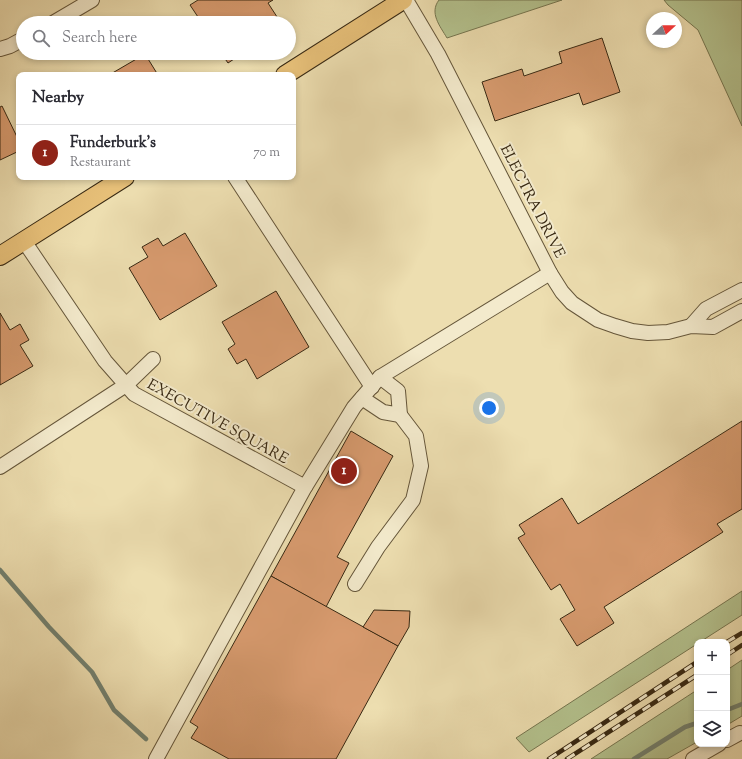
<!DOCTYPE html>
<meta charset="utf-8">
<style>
:root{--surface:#fff;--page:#f2f2f3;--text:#2b2b33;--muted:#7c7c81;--line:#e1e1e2;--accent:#8f2418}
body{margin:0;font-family:"Sorts Mill Goudy",serif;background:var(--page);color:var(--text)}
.controls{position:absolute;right:12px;bottom:12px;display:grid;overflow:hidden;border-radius:8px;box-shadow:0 2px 6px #0003}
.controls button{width:36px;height:36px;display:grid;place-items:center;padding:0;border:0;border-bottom:1px solid var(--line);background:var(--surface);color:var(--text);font:20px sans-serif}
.compass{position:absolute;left:646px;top:12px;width:36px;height:36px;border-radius:50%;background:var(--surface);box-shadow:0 2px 6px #0003;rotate:69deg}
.you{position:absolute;left:489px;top:408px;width:14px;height:14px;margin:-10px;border:3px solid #fff;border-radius:50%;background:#1a73e8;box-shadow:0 0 0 6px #1a73e833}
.badge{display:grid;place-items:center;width:26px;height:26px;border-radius:50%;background:var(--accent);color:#fff;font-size:13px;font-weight:700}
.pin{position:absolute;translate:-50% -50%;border:2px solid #fff;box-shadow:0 1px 4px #0006}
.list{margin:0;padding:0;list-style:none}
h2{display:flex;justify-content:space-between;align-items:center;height:52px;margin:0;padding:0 16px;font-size:17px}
h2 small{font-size:13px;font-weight:400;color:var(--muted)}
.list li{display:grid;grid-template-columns:26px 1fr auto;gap:12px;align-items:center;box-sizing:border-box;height:56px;padding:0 16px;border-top:1px solid var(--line)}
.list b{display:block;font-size:15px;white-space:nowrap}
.list p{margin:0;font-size:13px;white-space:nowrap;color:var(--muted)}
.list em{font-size:13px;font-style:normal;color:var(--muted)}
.icon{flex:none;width:22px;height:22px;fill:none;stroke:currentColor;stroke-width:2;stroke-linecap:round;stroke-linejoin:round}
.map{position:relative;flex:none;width:742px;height:759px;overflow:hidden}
.search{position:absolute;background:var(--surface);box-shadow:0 2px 6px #0003;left:16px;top:16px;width:280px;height:44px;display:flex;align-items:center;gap:10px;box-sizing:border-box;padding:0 14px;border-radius:22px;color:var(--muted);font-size:15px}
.panel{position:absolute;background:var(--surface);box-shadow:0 2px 6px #0003;left:16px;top:72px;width:280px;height:108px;border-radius:8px}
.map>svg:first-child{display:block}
</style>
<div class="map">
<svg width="742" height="759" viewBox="0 0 742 759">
<rect width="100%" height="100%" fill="#eddeb0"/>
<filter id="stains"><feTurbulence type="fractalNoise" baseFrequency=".005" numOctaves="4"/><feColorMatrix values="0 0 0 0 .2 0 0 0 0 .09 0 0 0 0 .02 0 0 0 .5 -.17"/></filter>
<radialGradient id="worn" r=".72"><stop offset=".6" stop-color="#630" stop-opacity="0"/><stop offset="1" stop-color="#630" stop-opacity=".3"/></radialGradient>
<!-- green -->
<g fill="#b4c28e" stroke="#767650">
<path d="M439,0H562L447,38C440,26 429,13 439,0Z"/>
<polygon points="664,0 742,0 742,126 698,30 668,5"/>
<polygon points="742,591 742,615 700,642 697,642 697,644 529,752 516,738"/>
<polygon points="742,660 742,716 727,725 727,670"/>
<polygon points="697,690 697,742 667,759 591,759"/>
</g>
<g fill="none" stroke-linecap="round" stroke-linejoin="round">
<!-- stream -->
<g stroke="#728170" stroke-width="4.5">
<polyline points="0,570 49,627 92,672 114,710 146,739"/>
<polyline points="727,710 742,704"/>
<polyline points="634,759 685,727 697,723"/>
</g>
</g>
<!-- building -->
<g fill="#d89b6f" stroke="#382913">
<polygon points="198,0 273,0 268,3 281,23 202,23 190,5"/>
<polygon points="602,38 620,92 583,105 579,93 495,121 482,82 522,69 524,76 562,63 559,52"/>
<polygon points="221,53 243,53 228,63"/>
<polygon points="145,54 158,75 109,75"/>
<polygon points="2,106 19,141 19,151 0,160 0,107"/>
<polygon points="185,233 217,286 160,320 129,268 148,257 142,247 158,238 163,246"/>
<polygon points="276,291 309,347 257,379 246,359 237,364 228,349 235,344 222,322"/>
<polygon points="0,313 10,330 20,324 29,340 20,345 33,366 0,385"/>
<polygon points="742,421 742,509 717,524 723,532 604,607 614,623 577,646 560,619 575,610 560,584 551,590 518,538 525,534 519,525 562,498 578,524"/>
<polygon points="351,431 393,456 337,557 349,563 326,607 271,576"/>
<polygon points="271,576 398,646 336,759 229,759 191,738 198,727 190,722"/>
<polygon points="374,610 410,611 409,627 398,646 363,627"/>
</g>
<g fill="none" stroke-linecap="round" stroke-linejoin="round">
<!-- minor casing -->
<g stroke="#65563a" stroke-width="16">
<g id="minor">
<polyline points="406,0 438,54 550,273 562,292 572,303 598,320 615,326 632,331 648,333 668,332 691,326 713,327 742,311"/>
<polyline points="53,23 92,0"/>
<polyline points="0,49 10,46 23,39"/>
<polyline points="235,177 372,387"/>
<polyline points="24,241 105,361 134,394 305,487"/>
<polyline points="691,326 706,309 742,290"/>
<polyline points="362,398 383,412 400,415 398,391 380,377"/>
<polyline points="0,467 126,385 153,359"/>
<polyline points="355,584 378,547 413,500 421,466 416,436 400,415"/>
<polyline points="727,740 740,733"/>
<polyline points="156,759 305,487 354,407 380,377 550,273"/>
<polyline points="693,759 719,744"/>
</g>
</g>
<!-- major casing -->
<g stroke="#382913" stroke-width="20">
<g id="major">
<polyline points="285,75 403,0"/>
<polyline points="0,256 125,177"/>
</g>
</g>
<!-- minor -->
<use href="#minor" stroke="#f3eacc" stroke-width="14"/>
<!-- major -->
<use href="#major" stroke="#e6bf78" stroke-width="18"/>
<!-- rail casing -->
<g stroke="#382913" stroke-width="4.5">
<g id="rail">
<polyline points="727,642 742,633"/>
<polyline points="727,655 742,645"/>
<polyline points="549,759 697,662"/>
<polyline points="567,759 697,675"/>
</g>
</g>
<!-- rail -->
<use href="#rail" stroke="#f3eacc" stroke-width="3" stroke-dasharray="9" stroke-linecap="butt"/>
</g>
<g text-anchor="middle" stroke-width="4" stroke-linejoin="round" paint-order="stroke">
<!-- street labels -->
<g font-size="15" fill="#382913" stroke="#f3eacc">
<text transform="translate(533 201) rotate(63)" y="5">ELECTRA DRIVE</text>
<text transform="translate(218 421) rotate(29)" y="5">EXECUTIVE SQUARE</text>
</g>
</g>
<rect width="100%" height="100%" filter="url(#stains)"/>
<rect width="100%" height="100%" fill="url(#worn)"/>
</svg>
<div class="controls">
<button>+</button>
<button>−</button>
<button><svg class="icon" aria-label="layers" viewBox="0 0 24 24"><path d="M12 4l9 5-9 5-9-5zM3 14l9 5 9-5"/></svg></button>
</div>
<svg class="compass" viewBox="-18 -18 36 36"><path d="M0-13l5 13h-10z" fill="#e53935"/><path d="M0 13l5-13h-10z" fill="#7c7c81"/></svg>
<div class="you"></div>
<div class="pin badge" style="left:344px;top:471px">1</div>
<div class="search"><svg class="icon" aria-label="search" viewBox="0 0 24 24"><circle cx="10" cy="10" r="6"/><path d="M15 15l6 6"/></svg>Search here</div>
<section class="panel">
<h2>Nearby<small></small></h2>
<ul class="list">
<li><span class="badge">1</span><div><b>Funderburk's</b><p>Restaurant</p></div><em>70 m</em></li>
</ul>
</section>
</div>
